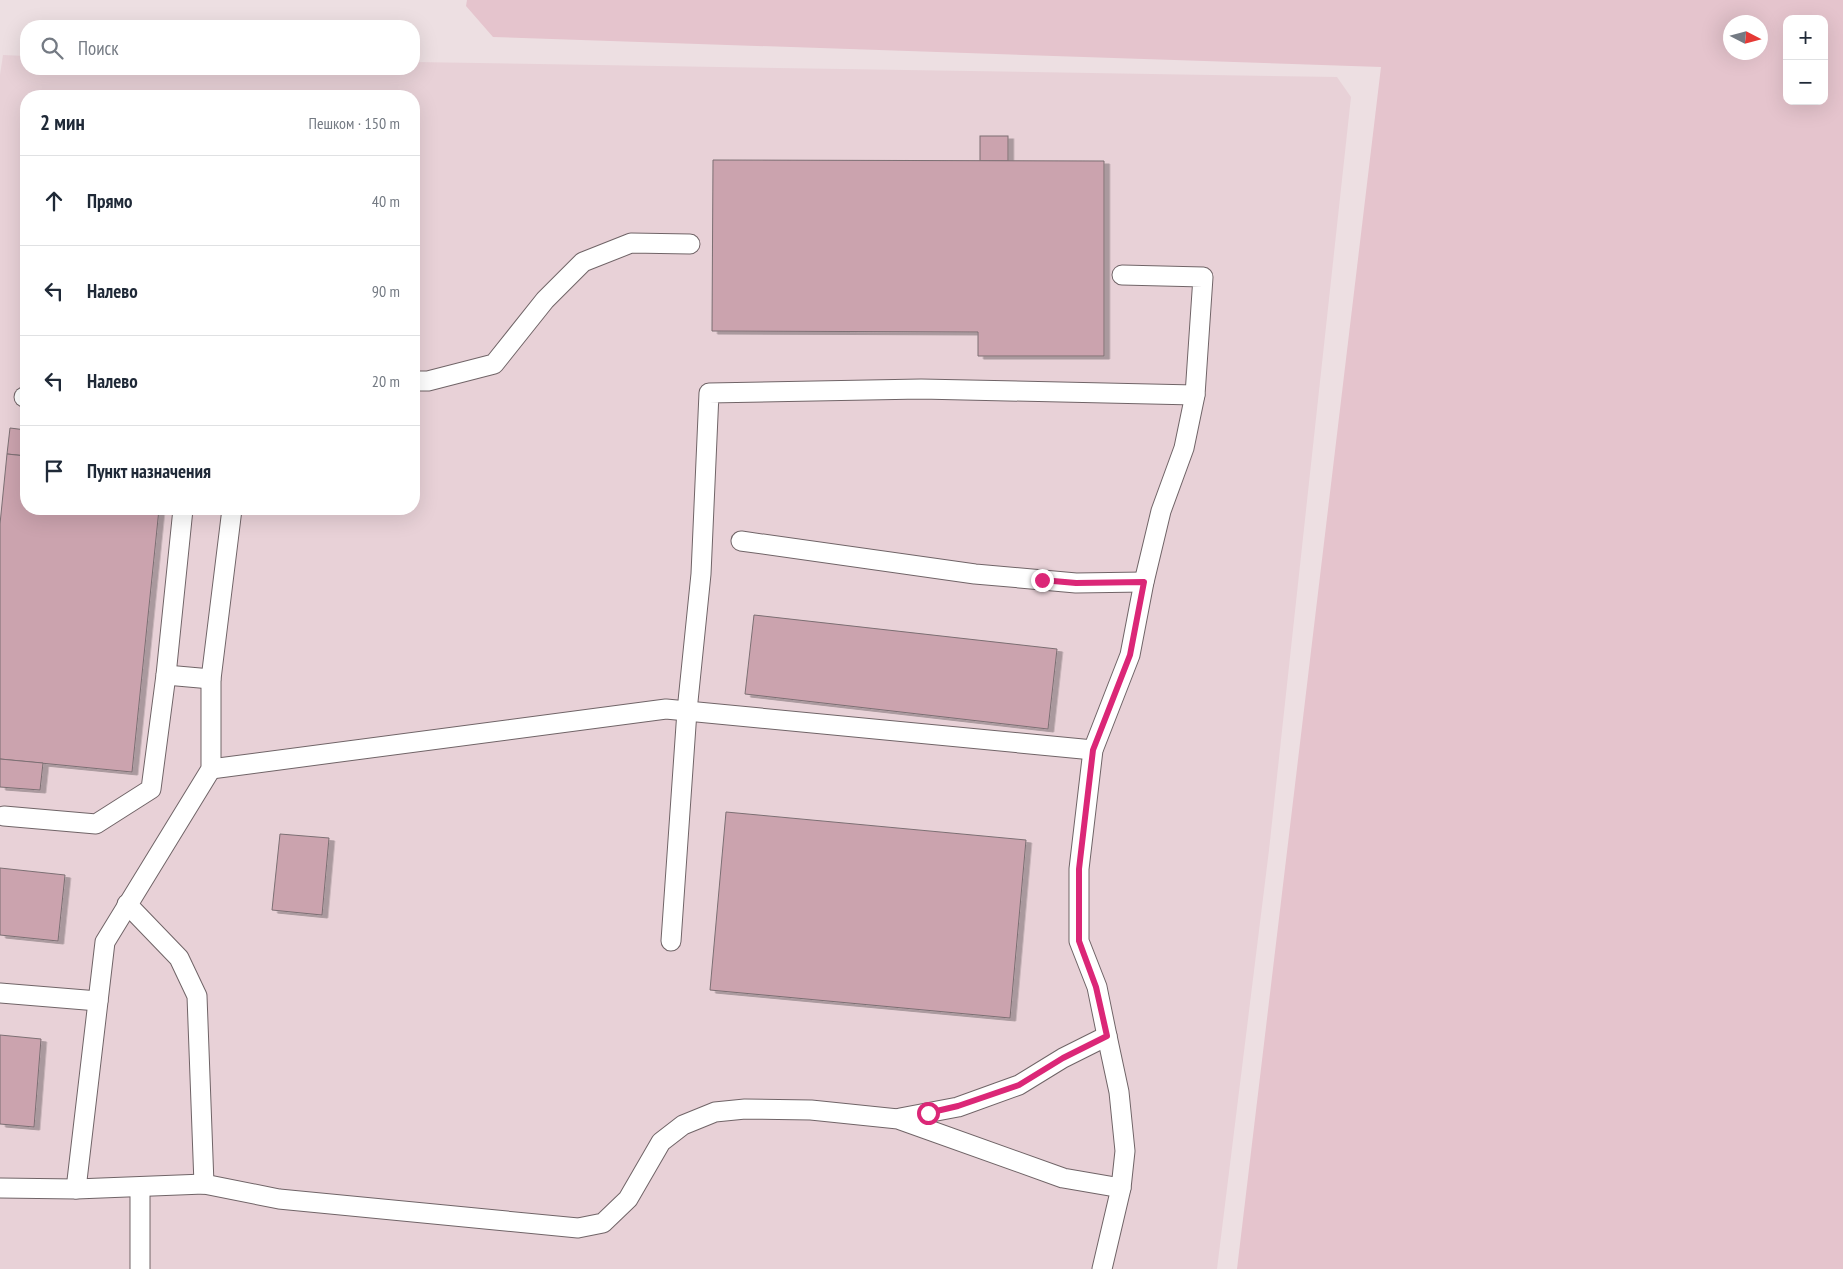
<!DOCTYPE html>
<html lang="ru">
<meta charset="utf-8">
<style>
:root{--surface:#fff;--page:#f2f2f3;--text:#1f2937;--muted:#747a83;--line:#e0e1e3}
body{margin:0;font-family:"PT Sans Narrow",sans-serif;background:var(--page);color:var(--text)}
.controls{position:absolute;right:15px;top:15px;display:grid;overflow:hidden;border-radius:10px;box-shadow:0 5px 20px #0002}
.controls button{width:45px;height:45px;display:grid;place-items:center;padding:0;border:0;border-bottom:1px solid var(--line);background:var(--surface);color:var(--text);font:25px sans-serif}
.compass{position:absolute;left:1723px;top:15px;width:45px;height:45px;border-radius:50%;background:var(--surface);box-shadow:0 5px 20px #0002;rotate:96deg}
.stop{position:absolute;width:15px;height:15px;margin:-11px;border:4px solid #db2777;border-radius:50%;background:#fff}
.stop.end{background:#db2777;border-color:#fff;box-shadow:0 1px 5px #0008}
.list{margin:0;padding:0;list-style:none}
h2{display:flex;justify-content:space-between;align-items:center;height:65px;margin:0;padding:0 20px;font-size:21px}
h2 small{font-size:16px;font-weight:400;color:var(--muted)}
.list li{display:grid;grid-template-columns:32px 1fr auto;gap:15px;align-items:center;box-sizing:border-box;height:90px;padding:0 20px;border-top:1px solid var(--line)}
.list b{display:block;font-size:19px;white-space:nowrap}
.list em{font-size:16px;font-style:normal;color:var(--muted)}
.icon{flex:none;width:28px;height:28px;fill:none;stroke:currentColor;stroke-width:2;stroke-linecap:round;stroke-linejoin:round}
.map{position:relative;flex:none;width:1843px;height:1269px;overflow:hidden}
.search{position:absolute;background:var(--surface);box-shadow:0 5px 20px #0002;left:20px;top:20px;width:400px;height:55px;display:flex;align-items:center;gap:12px;box-sizing:border-box;padding:0 18px;border-radius:20px;color:var(--muted);font-size:19px}
.panel{position:absolute;background:var(--surface);box-shadow:0 5px 20px #0002;left:20px;top:90px;width:400px;height:425px;border-radius:20px}
.map>svg:first-child{display:block}
</style>
<div class="map">
<svg width="1843" height="1269" viewBox="0 0 1843 1269">
<defs>
<filter id="shadow"><feDropShadow dx="5.5" dy="3" stdDeviation="0" flood-color="#0004"/></filter>
</defs>
<rect width="100%" height="100%" fill="#eddfe2"/>
<!-- built -->
<path fill="#e8d1d7" fill-rule="evenodd" d="M3,55L26,56V69H414V62L1337,77L1351,97L1269,850L1217,1269H0V75ZM26,96H414V509H26Z"/>
<!-- green -->
<path fill="#e5c4cd" fill-rule="evenodd" d="M467,0H1843V1269H1237L1381,67L493,37L466,6ZM1787,19H1824V101H1787ZM1730,22H1760V52H1730Z"/>
<!-- building -->
<g fill="#cba3ae" stroke="#7c6f73" filter="url(#shadow)">
<rect x="980" y="136" width="28" height="25"/>
<polygon points="713,160 1104,161 1104,356 978,356 978,332 712,331"/>
<polygon points="10,428 26,430 26,456 7,454"/>
<polygon points="7,454 26,456 26,509 159,509 132,772 0,759 0,524"/>
<polygon points="754,615 1057,649 1048,729 745,694"/>
<polygon points="0,759 43,763 40,790 0,787"/>
<polygon points="726,812 1026,840 1010,1018 710,990"/>
<polygon points="280,834 329,838 322,915 272,910"/>
<polygon points="0,868 65,875 58,941 0,935"/>
<polygon points="0,1035 41,1039 34,1127 0,1124"/>
</g>
<g fill="none" stroke-linecap="round" stroke-linejoin="round">
<!-- lane casing -->
<g stroke="#706467" stroke-width="21">
<g id="lane">
<polyline points="414,381 428,381 494,364 545,300 583,262 631,243 690,244"/>
<polyline points="24,397 26,397"/>
<polyline points="741,541 975,574 1076,583 1144,582"/>
<polyline points="166,675 211,679"/>
<polyline points="211,769 666,709 1093,750"/>
<polyline points="4,816 96,824 151,789 166,675 183,509"/>
<polyline points="127,904 179,958 197,996 204,1184"/>
<polyline points="671,941 687,711 701,574 709,393 921,389 1195,395"/>
<polyline points="0,993 98,1001"/>
<polyline points="900,1118 958,1107 1019,1085 1063,1058 1107,1036"/>
<polyline points="0,1188 76,1189 204,1184 279,1199 578,1228 603,1223 628,1199 661,1142 683,1125 715,1112 745,1109 811,1110 898,1119 1063,1178 1121,1188"/>
<polyline points="76,1189 105,942 211,769 211,679 232,509"/>
<polyline points="140,1269 140,1187"/>
<polyline points="1102,1269 1121,1188 1125,1151 1119,1092 1107,1036 1097,987 1079,941 1079,869 1093,750 1130,655 1144,582 1161,511 1184,448 1195,395 1203,277 1122,275"/>
</g>
</g>
<!-- lane -->
<use href="#lane" stroke="#fff" stroke-width="19"/>
</g>
<g fill="none" stroke-linecap="round" stroke-linejoin="round">
<!-- route -->
<polyline stroke="#db2777" stroke-width="6" points="928,1113 958,1106 1019,1085 1063,1058 1107,1036 1096,987 1079,941 1079,869 1093,750 1130,655 1144,582 1076,583 1042,580"/>
</g>
</svg>
<div class="controls">
<button>+</button>
<button>−</button>
</div>
<svg class="compass" viewBox="-18 -18 36 36"><path d="M0-13l5 13h-10z" fill="#e53935"/><path d="M0 13l5-13h-10z" fill="#747a83"/></svg>
<div class="stop" style="left:928px;top:1113px"></div>
<div class="stop end" style="left:1042px;top:580px"></div>
<div class="search"><svg class="icon" aria-label="search" viewBox="0 0 24 24"><circle cx="10" cy="10" r="6"/><path d="M15 15l6 6"/></svg>Поиск</div>
<section class="panel">
<h2>2 мин<small>Пешком · 150 m</small></h2>
<ul class="list">
<li><svg class="icon" aria-label="ahead" viewBox="0 0 24 24"><path d="M12 20V5M6 11l6-6 6 6"/></svg><div><b>Прямо</b></div><em>40 m</em></li>
<li><svg class="icon" aria-label="left" viewBox="0 0 24 24"><path d="M17 20v-9H6M10 6l-5 5 5 5"/></svg><div><b>Налево</b></div><em>90 m</em></li>
<li><svg class="icon" aria-label="left" viewBox="0 0 24 24"><path d="M17 20v-9H6M10 6l-5 5 5 5"/></svg><div><b>Налево</b></div><em>20 m</em></li>
<li><svg class="icon" aria-label="arrive" viewBox="0 0 24 24"><path d="M6 21V4h12l-3 4 3 4H6"/></svg><div><b>Пункт назначения</b></div></li>
</ul>
</section>
</div>
